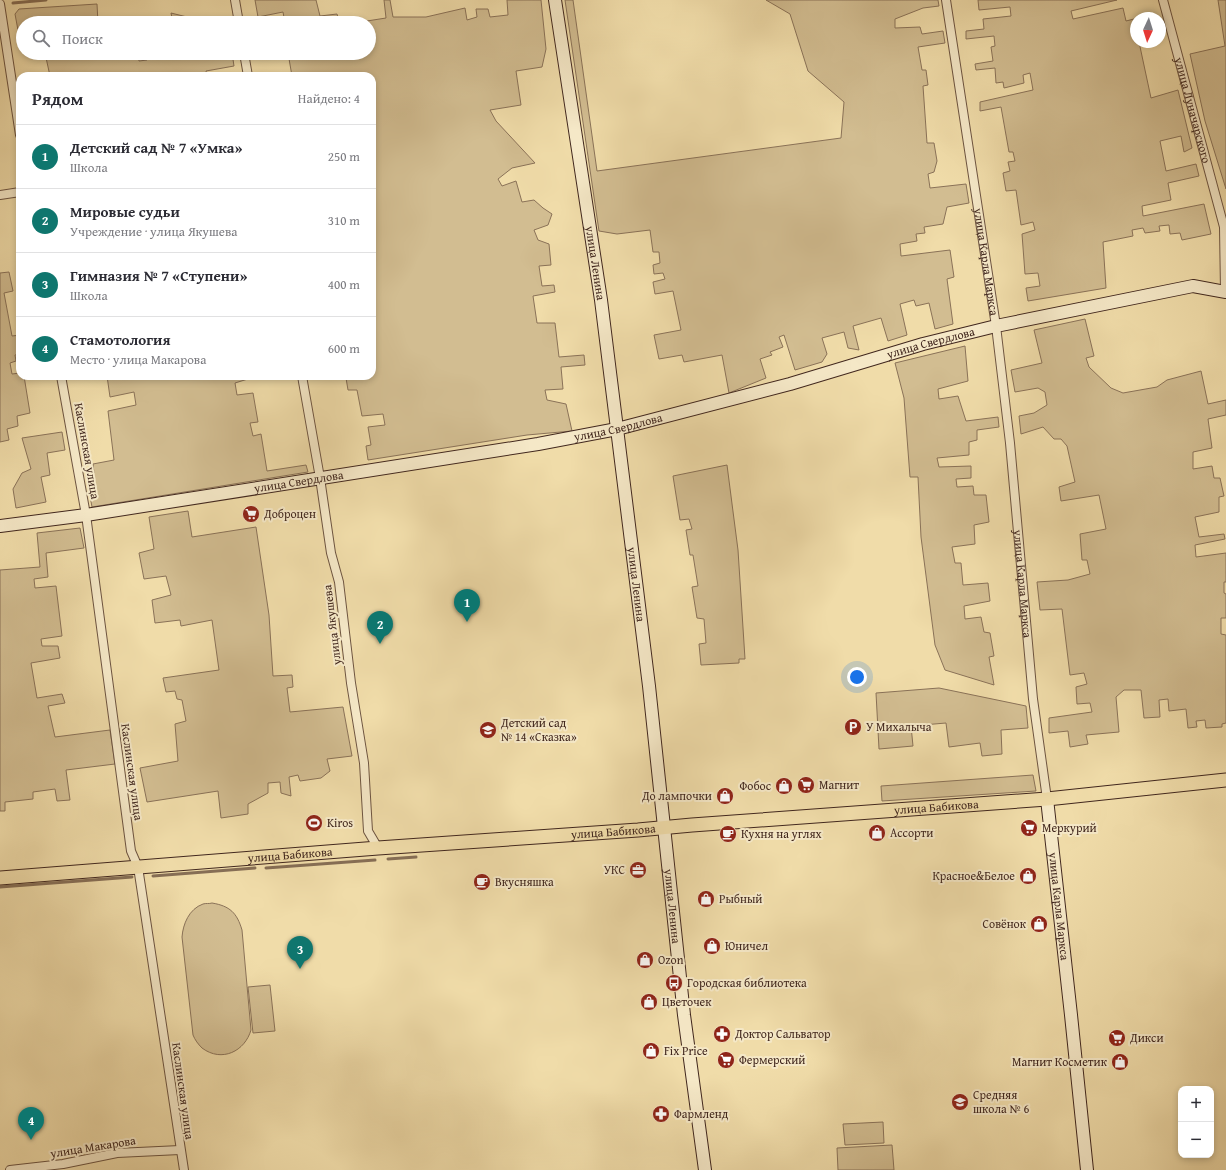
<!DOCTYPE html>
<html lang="ru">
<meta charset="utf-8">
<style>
:root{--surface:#fff;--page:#f7f7f7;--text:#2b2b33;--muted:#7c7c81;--line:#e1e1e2;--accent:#0f766e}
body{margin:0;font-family:"Gentium Book Plus",serif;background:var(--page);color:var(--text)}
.controls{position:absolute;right:12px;bottom:12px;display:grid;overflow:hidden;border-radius:8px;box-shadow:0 2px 6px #0003}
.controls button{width:36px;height:36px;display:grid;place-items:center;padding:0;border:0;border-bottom:1px solid var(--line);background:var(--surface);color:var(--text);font:20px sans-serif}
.compass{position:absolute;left:1130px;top:12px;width:36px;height:36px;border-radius:50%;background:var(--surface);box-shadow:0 2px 6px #0003;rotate:184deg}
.you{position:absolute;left:857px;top:677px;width:14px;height:14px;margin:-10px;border:3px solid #fff;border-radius:50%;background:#1a73e8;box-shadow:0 0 0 6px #1a73e833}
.badge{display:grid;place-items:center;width:26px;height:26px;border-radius:50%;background:var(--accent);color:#fff;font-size:13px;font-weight:700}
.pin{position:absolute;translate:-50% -33px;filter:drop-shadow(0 1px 2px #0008)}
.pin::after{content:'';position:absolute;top:21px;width:14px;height:12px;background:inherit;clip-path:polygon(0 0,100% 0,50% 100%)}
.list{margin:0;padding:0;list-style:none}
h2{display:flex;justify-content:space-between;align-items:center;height:52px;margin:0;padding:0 16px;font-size:17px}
h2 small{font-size:13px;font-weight:400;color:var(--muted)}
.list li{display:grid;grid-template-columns:26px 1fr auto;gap:12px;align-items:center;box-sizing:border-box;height:64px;padding:0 16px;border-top:1px solid var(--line)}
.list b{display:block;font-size:15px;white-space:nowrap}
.list p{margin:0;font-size:13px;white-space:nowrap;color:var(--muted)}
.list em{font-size:13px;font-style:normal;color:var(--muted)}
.icon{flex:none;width:22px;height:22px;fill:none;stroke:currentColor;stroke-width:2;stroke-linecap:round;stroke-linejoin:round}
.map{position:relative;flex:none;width:1226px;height:1170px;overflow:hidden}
.search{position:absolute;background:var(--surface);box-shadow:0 2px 6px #0003;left:16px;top:16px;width:360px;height:44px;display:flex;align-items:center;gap:10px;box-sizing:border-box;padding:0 14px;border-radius:22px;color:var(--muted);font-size:15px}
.panel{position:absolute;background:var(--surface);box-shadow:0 2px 6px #0003;left:16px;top:72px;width:360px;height:308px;border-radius:12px}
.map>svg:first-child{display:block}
</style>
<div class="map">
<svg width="1226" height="1170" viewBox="0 0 1226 1170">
<rect width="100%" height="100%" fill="#f0dca9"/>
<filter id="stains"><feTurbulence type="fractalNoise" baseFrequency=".005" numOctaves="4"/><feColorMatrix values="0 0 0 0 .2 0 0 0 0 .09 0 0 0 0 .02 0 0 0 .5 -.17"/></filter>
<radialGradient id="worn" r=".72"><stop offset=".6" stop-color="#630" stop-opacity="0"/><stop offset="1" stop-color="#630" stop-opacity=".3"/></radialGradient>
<!-- green -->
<g fill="#d2bd91" stroke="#8a7258">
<polygon points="255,0 316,0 320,16 337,14 339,21 353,19 354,23 386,18 384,0 390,0 393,17 426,17 465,8 467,20 477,17 476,9 488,9 490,17 508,15 507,0 541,0 546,49 542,67 516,71 521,105 490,110 496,121 535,163 512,168 498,179 502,186 516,181 522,202 534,200 543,208 552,214 548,225 534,230 538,240 549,244 551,265 539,266 542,286 554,285 555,292 533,296 537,323 555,323 559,357 584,355 585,365 561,367 563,389 545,390 547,400 566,404 572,431 527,435 368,460 366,446 371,445 368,427 385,425 383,414 362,416 357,390 348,390 346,378 356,376 372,376 372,76 292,76 288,53 369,53 369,23 285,23 283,12 258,17"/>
<polygon points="565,0 573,0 597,171 841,138 844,102 808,71 790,14 766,0 938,0 939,6 923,8 895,19 895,28 920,27 922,34 943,31 945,43 918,47 922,70 926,70 928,85 923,86 927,143 934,143 937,161 934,172 928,174 930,188 966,184 969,203 947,207 943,224 924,227 925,233 916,234 917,241 900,244 901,256 950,250 954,277 947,279 953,324 935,329 929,303 916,306 914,300 900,304 907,335 888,341 881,318 853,326 859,350 848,348 844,332 822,338 827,354 822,362 795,370 784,335 779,337 783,347 770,352 772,355 760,359 766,378 729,393 722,355 684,362 682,355 659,359 654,335 681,330 673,291 655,294 653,282 665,279 663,273 654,274 653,265 660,263 659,252 653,252 650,230 617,234 599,231"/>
<polygon points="978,0 1117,0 1071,11 1073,19 1123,8 1126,21 1134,19 1136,30 1136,42 1139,42 1151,98 1178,90 1192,148 1184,152 1181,136 1160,141 1166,171 1196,164 1199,176 1168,183 1171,200 1142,206 1143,216 1204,204 1211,234 1182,240 1180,233 1170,234 1169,225 1159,226 1160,231 1145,233 1143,228 1132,230 1133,236 1103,242 1106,288 1028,301 1026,288 1040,286 1038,273 1025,274 1022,234 1035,230 1033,222 1021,225 1016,190 1006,191 1003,173 1010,171 1008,162 1015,161 1013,152 1009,152 1001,107 980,111 980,102 1033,90 1030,73 1023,75 1024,83 1004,88 1003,82 996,83 995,68 976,70 975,64 993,61 991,47 995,46 994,36 966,39 966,31 984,29 983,19 1011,16 1010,7 979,10"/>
<polygon points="1218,0 1226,0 1226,189 1205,121 1190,54 1225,46"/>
<polygon points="97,4 98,23 23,23 23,41 20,41 15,14 19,9"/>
<polygon points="171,13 199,20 200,23 173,23"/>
<polygon points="45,53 138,53 139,61 147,60 146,53 199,53 200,58 232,53 234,66 206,71 207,76 50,76"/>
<polygon points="9,272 13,291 4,293 12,336 20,335 20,354 15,355 16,361 10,363 12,374 20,373 20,376 24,376 30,413 17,416 18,426 7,429 9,440 0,442 0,273"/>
<polygon points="1085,319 1094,356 1086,358 1089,367 1111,388 1123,393 1157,387 1167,380 1201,371 1208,404 1226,400 1226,415 1208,419 1212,448 1193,452 1193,469 1212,466 1214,478 1220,478 1224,496 1219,497 1219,512 1195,517 1199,537 1224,534 1225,539 1195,545 1196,557 1226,553 1226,582 1224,582 1224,593 1226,594 1226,618 1221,618 1221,634 1226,635 1226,723 1222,724 1222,727 1206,728 1205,720 1196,721 1197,727 1188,728 1186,709 1169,711 1168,699 1159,700 1160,717 1144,718 1141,690 1124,690 1116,697 1119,732 1086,735 1088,744 1070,747 1068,731 1049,733 1049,718 1092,712 1090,703 1077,704 1076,687 1087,684 1084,673 1070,675 1062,609 1040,610 1037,582 1068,580 1090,574 1087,560 1082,560 1080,534 1106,529 1099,495 1061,501 1059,487 1075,482 1067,446 1061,439 1054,439 1043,427 1021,434 1019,416 1034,413 1047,405 1045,392 1038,388 1015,392 1011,370 1042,363 1034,330"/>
<polygon points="965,346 968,381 938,389 939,399 958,396 966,421 998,417 999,427 977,430 977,440 969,442 969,455 937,458 939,467 971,466 971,478 956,479 957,487 973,486 974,495 986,495 989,522 974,525 975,544 952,547 955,563 961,563 963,585 988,583 990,601 964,606 965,619 981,617 984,632 990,633 994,656 989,657 994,685 945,670 935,645 921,537 918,477 910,477 904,398 895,363"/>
<polygon points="107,376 250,376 251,378 235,383 237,395 253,393 258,422 250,423 253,436 261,434 267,471 306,465 308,472 92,507 86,474 94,473 93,464 114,460 108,411 136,405 134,392 110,397"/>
<polygon points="62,432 65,450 47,453 50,475 41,477 46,502 16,508 13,489 22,473 31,469 22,438"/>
<polygon points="727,465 738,550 745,659 739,659 739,663 701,665 699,644 706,643 704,619 697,618 692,587 698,586 693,555 690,555 686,530 692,529 689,519 680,520 673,476"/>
<polygon points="188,511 192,537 256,527 269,615 273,676 292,675 293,687 287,688 290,712 343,707 352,756 327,759 330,771 321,778 300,781 298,775 289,777 291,796 281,793 280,782 268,783 268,793 248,804 248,814 221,818 218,791 147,802 140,768 178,761 175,724 186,721 182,700 177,699 175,691 166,692 163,678 219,670 212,620 181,626 180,620 155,623 152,600 171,595 166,576 144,579 139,553 154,549 149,517"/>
<polygon points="80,528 84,548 46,553 48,577 34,579 35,588 56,586 62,636 41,639 42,646 58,646 60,658 31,663 37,698 62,694 65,703 48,706 55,737 110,730 115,764 66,770 70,800 57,801 55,789 33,792 33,799 5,802 5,811 0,811 0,570 40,567 37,533"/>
<polygon points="939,688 1026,706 1028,728 1001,730 1002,754 982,756 980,743 949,747 946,723 911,726 913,746 879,749 876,693"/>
<polygon points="1033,775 1036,791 882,801 881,786"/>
<path d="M212,903C230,906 237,913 242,930L251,1030C245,1051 222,1063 202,1048C198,1044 195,1040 193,1035L182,937C183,924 189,909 203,904C206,903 209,904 212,903Z"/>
<polygon points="270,985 275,1031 253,1033 248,987"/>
<polygon points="883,1122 884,1143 845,1145 843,1124"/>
<polygon points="892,1145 894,1170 838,1170 837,1148"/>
</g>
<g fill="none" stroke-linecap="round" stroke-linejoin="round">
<!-- stream -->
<g stroke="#866e55" stroke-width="3">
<polyline points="13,3 46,0"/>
<polyline points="388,859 416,857"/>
<polyline points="266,868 375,860"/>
<polyline points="153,876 255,868"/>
<polyline points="0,887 132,877"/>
</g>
<!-- street casing -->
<g stroke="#6d5441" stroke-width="10">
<g id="street">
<polyline points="235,0 239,23"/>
<path id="s1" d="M946,0L996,326L1010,443L1033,699L1047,799"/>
<path id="s2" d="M1163,0L1224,227L1225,291"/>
<polyline points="0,4 20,135"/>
<polyline points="244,53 248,76"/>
<polyline points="0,195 20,192"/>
<polyline points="61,376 86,515 131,851 138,867 184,1170"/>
<polyline points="302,376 320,478 331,553 339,582 351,683 364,763 368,831 378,848"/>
<polyline points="10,1170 63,1164 117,1153 180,1150"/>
</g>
</g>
<!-- secondary casing -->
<g stroke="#41271e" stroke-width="14">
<g id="secondary">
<path id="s3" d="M555,0L601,300L649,686L684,1015L705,1170"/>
<path id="s4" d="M0,526L86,515L538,444L617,429L790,384L923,344L996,326L1193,286L1226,292"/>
<path id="s5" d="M1047,799L1071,1015L1087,1170"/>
</g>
</g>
<!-- primary casing -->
<g stroke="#41271e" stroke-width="15">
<g id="primary">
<path id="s6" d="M0,878L378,848L638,830L692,825L1047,799L1226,780"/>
</g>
</g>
<!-- street -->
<use href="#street" stroke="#f5e8c7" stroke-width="8"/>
<!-- secondary -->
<use href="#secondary" stroke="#f5e8c7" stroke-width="12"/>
<!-- primary -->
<use href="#primary" stroke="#f0dca9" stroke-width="13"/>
</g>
<!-- icons -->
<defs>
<g id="supermarket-disc" transform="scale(0.9)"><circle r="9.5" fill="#8f2418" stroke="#f5e8c7"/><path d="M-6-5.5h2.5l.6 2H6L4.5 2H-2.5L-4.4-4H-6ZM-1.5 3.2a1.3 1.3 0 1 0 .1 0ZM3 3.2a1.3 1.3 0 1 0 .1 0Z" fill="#fff"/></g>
<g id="parking-disc" transform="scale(0.9)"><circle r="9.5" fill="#8f2418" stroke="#f5e8c7"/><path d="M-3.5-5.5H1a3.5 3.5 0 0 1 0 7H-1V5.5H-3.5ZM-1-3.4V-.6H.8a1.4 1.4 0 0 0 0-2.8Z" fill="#fff"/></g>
<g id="school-disc" transform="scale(0.9)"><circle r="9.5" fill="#8f2418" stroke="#f5e8c7"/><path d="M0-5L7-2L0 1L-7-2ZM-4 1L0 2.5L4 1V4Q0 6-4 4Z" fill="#fff"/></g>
<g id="shop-disc" transform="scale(0.9)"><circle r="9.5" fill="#8f2418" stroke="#f5e8c7"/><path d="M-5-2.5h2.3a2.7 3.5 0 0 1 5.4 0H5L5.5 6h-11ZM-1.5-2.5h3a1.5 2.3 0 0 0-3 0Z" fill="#fff"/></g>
<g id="stadium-disc" transform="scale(0.9)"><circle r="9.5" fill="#8f2418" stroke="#f5e8c7"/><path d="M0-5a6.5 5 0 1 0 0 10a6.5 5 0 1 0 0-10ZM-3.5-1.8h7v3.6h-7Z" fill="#fff"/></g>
<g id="cafe-disc" transform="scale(0.9)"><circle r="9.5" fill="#8f2418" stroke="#f5e8c7"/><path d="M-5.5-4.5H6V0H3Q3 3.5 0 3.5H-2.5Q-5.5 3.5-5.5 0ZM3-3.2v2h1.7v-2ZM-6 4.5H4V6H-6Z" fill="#fff"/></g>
<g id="office-disc" transform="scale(0.9)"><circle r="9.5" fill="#8f2418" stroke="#f5e8c7"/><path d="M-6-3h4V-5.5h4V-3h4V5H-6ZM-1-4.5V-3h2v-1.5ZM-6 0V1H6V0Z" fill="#fff"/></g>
<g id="bus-disc" transform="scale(0.9)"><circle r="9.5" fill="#8f2418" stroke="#f5e8c7"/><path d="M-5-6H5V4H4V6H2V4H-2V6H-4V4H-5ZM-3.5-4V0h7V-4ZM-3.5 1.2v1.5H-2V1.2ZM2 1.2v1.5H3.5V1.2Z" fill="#fff"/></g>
<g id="pharmacy-disc" transform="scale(0.9)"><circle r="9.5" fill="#8f2418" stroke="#f5e8c7"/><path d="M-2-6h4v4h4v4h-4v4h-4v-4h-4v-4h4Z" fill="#fff"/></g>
</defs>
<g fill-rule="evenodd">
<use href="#supermarket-disc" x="251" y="514"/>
<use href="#parking-disc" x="853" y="727"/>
<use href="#school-disc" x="488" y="730"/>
<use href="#supermarket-disc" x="806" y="785"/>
<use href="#shop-disc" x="784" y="786"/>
<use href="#shop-disc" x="725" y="796"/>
<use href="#stadium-disc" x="314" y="823"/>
<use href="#supermarket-disc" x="1029" y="828"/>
<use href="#shop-disc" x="877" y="833"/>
<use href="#cafe-disc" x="728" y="834"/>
<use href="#office-disc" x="638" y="870"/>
<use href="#shop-disc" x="1028" y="876"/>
<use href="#cafe-disc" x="482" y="882"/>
<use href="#shop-disc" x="706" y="899"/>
<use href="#shop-disc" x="1039" y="924"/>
<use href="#shop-disc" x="712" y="946"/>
<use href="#shop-disc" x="645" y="960"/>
<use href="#bus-disc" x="674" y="983"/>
<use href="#shop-disc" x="649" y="1002"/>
<use href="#pharmacy-disc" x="722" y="1034"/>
<use href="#supermarket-disc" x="1117" y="1038"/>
<use href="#shop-disc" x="651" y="1051"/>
<use href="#supermarket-disc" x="726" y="1060"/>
<use href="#shop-disc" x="1120" y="1062"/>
<use href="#school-disc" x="960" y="1102"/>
<use href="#pharmacy-disc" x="661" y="1114"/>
</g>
<g text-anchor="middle" stroke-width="4" stroke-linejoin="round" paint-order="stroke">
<!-- street labels -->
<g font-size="12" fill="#41271e" stroke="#f5e8c7">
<text dy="4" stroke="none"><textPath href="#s2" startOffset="114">улица Луначарского</textPath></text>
<text dy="4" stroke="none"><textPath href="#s1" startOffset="265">улица Карла Маркса</textPath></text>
<text dy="4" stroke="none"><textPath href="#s3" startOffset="266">улица Ленина</textPath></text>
<text dy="4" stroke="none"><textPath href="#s4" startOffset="950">улица Свердлова</textPath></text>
<text dy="4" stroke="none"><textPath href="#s4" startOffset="626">улица Свердлова</textPath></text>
<text transform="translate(87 451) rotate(80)" y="4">Каслинская улица</text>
<text dy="4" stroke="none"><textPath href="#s4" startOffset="302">улица Свердлова</textPath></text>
<text dy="4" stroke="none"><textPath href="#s3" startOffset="590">улица Ленина</textPath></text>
<text dy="4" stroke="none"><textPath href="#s1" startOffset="589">улица Карла Маркса</textPath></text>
<text transform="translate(332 625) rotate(-97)" y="4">улица Якушева</text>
<text transform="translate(132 772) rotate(82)" y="4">Каслинская улица</text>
<text dy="4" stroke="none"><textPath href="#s6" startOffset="939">улица Бабикова</textPath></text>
<text dy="4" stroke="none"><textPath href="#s6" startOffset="615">улица Бабикова</textPath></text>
<text dy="4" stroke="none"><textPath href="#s6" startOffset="291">улица Бабикова</textPath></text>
<text dy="4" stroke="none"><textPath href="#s3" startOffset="914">улица Ленина</textPath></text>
<text dy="4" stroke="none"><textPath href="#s5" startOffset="108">улица Карла Маркса</textPath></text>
<text transform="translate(183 1091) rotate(82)" y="4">Каслинская улица</text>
<text transform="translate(93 1147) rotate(-9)" y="4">улица Макарова</text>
</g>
<!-- poi labels -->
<g font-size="12" fill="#41271e" stroke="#f5e8c7" text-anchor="start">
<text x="264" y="518">Доброцен</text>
<text x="501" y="727">Детский сад<tspan x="501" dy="14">№ 14 «Сказка»</tspan></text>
<text x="866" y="731">У Михалыча</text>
<text x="819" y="789">Магнит</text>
<text x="771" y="790" text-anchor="end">Фобос</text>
<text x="712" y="800" text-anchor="end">До лампочки</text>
<text x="327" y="827">Kiros</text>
<text x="1042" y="832">Меркурий</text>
<text x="890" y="837">Ассорти</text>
<text x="741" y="838">Кухня на углях</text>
<text x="625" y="874" text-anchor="end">УКС</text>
<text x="1015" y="880" text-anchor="end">Красное&amp;Белое</text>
<text x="495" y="886">Вкусняшка</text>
<text x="719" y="903">Рыбный</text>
<text x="1026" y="928" text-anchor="end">Совёнок</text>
<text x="725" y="950">Юничел</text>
<text x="658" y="964">Ozon</text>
<text x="687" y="987">Городская библиотека</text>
<text x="662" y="1006">Цветочек</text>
<text x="735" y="1038">Доктор Сальватор</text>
<text x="1130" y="1042">Дикси</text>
<text x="664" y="1055">Fix Price</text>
<text x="739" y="1064">Фермерский</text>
<text x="1107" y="1066" text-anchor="end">Магнит Косметик</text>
<text x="973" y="1099">Средняя<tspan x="973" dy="14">школа № 6</tspan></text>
<text x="674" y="1118">Фармленд</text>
</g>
</g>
<rect width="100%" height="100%" filter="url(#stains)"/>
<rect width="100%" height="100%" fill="url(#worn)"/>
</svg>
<div class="controls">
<button>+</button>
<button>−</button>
</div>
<svg class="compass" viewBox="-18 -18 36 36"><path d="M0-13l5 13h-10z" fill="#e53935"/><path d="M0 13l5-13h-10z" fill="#7c7c81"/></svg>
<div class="you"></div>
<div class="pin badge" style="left:467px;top:622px">1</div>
<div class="pin badge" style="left:380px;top:644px">2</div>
<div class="pin badge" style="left:300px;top:969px">3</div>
<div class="pin badge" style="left:31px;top:1140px">4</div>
<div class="search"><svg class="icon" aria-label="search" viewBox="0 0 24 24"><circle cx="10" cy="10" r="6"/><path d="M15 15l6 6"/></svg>Поиск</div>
<section class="panel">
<h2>Рядом<small>Найдено: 4</small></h2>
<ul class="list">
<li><span class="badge">1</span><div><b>Детский сад № 7 «Умка»</b><p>Школа</p></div><em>250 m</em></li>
<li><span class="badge">2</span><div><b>Мировые судьи</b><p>Учреждение · улица Якушева</p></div><em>310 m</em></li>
<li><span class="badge">3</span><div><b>Гимназия № 7 «Ступени»</b><p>Школа</p></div><em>400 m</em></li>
<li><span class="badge">4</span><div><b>Стамотология</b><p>Место · улица Макарова</p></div><em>600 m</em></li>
</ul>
</section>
</div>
